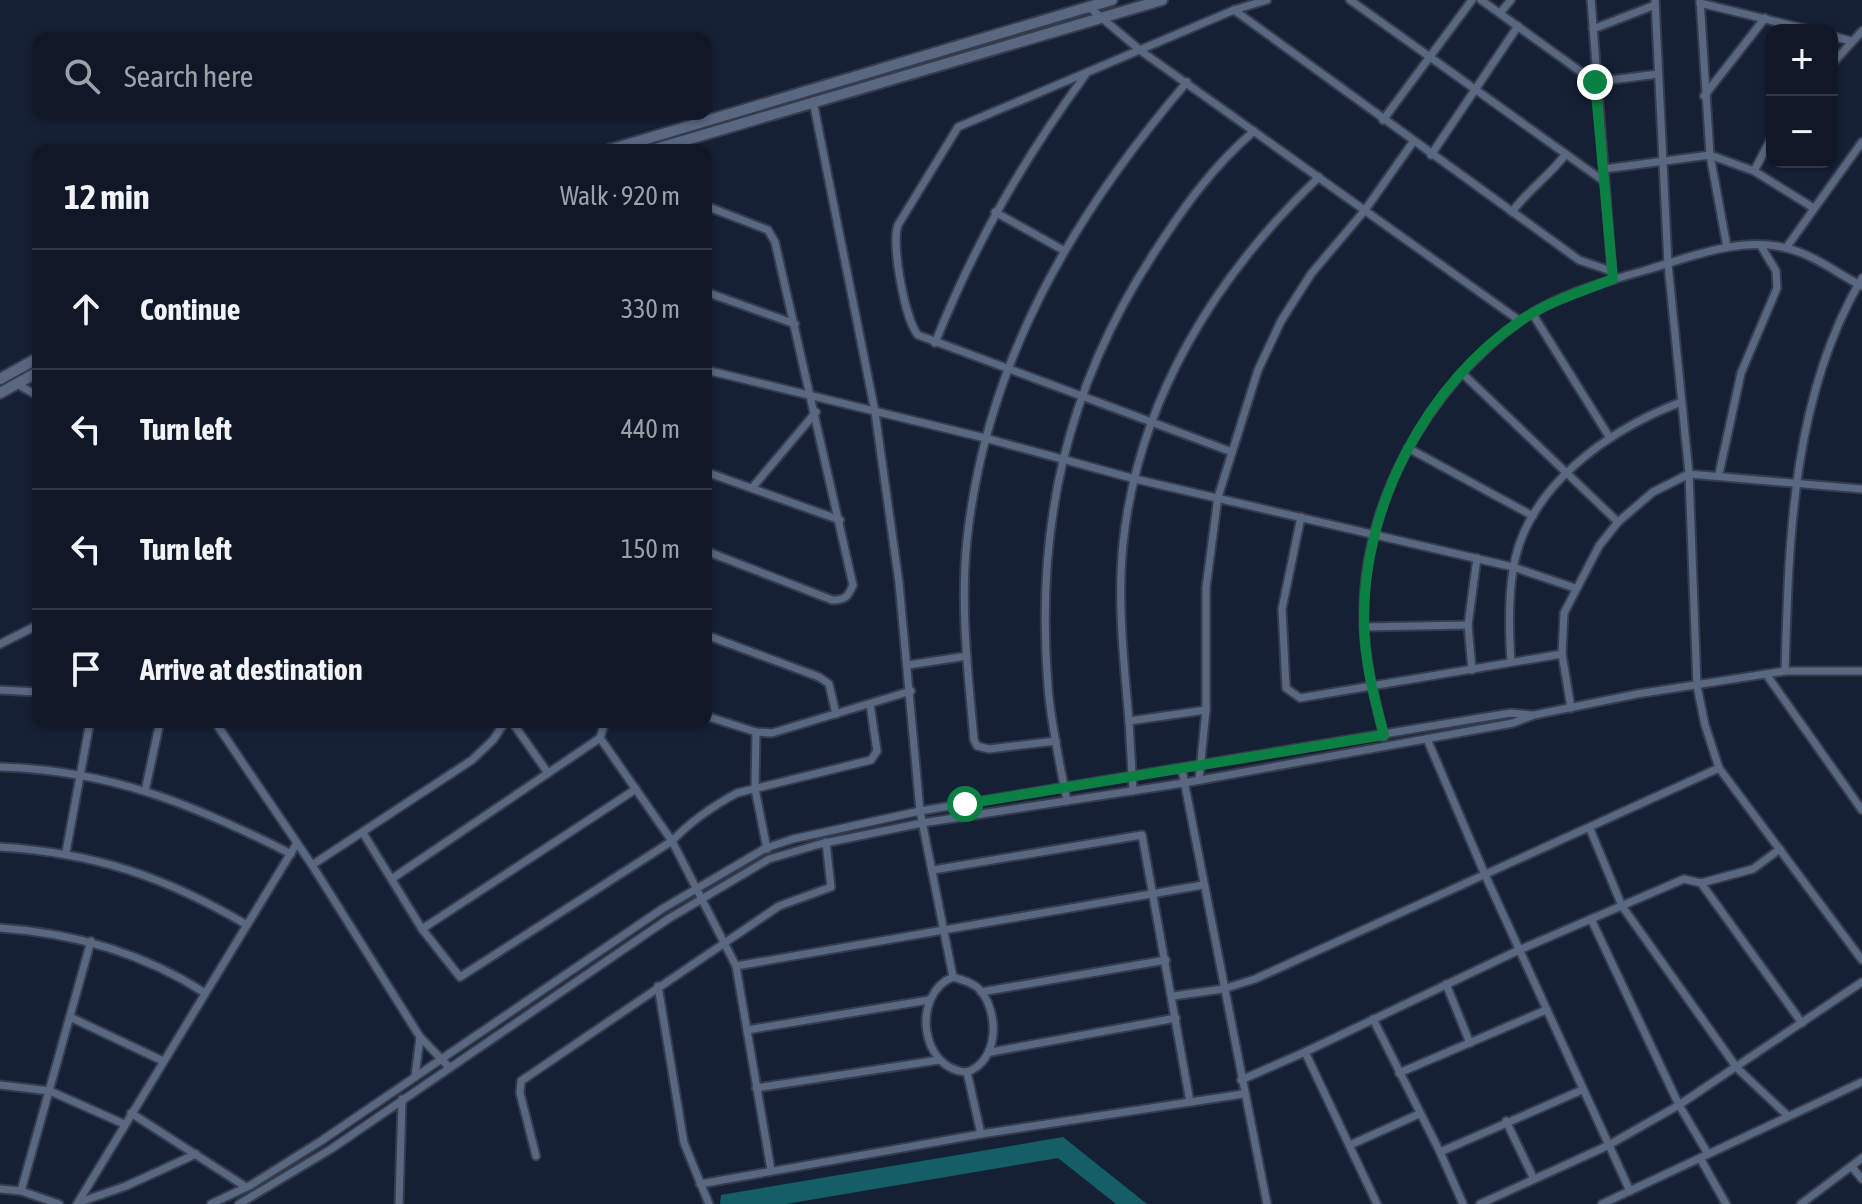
<!DOCTYPE html>
<meta charset="utf-8">
<style>
:root{--surface:#101828;--page:#1e2534;--text:#f1f3f6;--muted:#9ca0a8;--line:#303745}
body{margin:0;font-family:"Asap Condensed",sans-serif;background:var(--page);color:var(--text)}
.controls{position:absolute;right:24px;top:24px;display:grid;overflow:hidden;border-radius:16px;box-shadow:0 2px 6px #0004}
.controls button{width:72px;height:72px;display:grid;place-items:center;padding:0;border:0;border-bottom:2px solid var(--line);background:var(--surface);color:var(--text);font:40px sans-serif}
.stop{position:absolute;width:24px;height:24px;margin:-18px;border:6px solid #0b8043;border-radius:50%;background:#fff}
.stop.end{background:#0b8043;border-color:#fff;box-shadow:0 2px 8px #0008}
.list{margin:0;padding:0;list-style:none}
h2{display:flex;justify-content:space-between;align-items:center;height:104px;margin:0;padding:0 32px;font-size:34px}
h2 small{font-size:26px;font-weight:400;color:var(--muted)}
.list li{display:grid;grid-template-columns:52px 1fr auto;gap:24px;align-items:center;box-sizing:border-box;height:120px;padding:0 32px;border-top:2px solid var(--line)}
.list b{display:block;font-size:30px;white-space:nowrap}
.list em{font-size:26px;font-style:normal;color:var(--muted)}
.icon{flex:none;width:44px;height:44px;fill:none;stroke:currentColor;stroke-width:2;stroke-linecap:round;stroke-linejoin:round}
.map{position:relative;flex:none;width:1862px;height:1204px;overflow:hidden}
.search{position:absolute;background:var(--surface);box-shadow:0 2px 6px #0004;left:32px;top:32px;width:680px;height:88px;display:flex;align-items:center;gap:20px;box-sizing:border-box;padding:0 28px;border-radius:16px;color:var(--muted);font-size:30px}
.panel{position:absolute;background:var(--surface);box-shadow:0 2px 6px #0004;left:32px;top:144px;width:680px;height:584px;border-radius:16px}
.map>svg:first-child{display:block}
</style>
<div class="map">
<svg width="1862" height="1204" viewBox="0 0 1862 1204">
<rect width="100%" height="100%" fill="#162035"/>
<!-- water -->
<polygon fill="#145e66" points="1063,1137 1147,1204 1116,1204 1058,1158 786,1204 720,1204 721,1195"/>
<g fill="none" stroke-linecap="round" stroke-linejoin="round">
<!-- minor casing -->
<g stroke="#353c4d" stroke-width="11">
<g id="minor">
<polyline points="1350,0 1605,182"/>
<polyline points="1481,0 1595,82 1658,74"/>
<polyline points="1591,0 1612,273"/>
<polyline points="1655,0 1668,264 1689,474 1697,686 1705,725 1719,768 1862,960"/>
<polyline points="1700,0 1710,155 1727,247"/>
<polyline points="1700,3 1810,30"/>
<polyline points="1089,7 1141,51 1520,321"/>
<polyline points="1234,10 1579,260 1611,271"/>
<polyline points="1500,13 1511,0"/>
<polyline points="1593,29 1655,5"/>
<polyline points="1832,36 1851,41"/>
<polyline points="1832,64 1862,31"/>
<polyline points="1704,96 1765,18"/>
<polyline points="813,101 875,412 899,583 920,811 953,977"/>
<polyline points="1383,120 1472,0"/>
<polyline points="1431,155 1518,26"/>
<polyline points="1604,169 1710,155 1754,171 1812,207"/>
<polyline points="1754,171 1772,137"/>
<path d="M706,206L768,230L775,242L853,585C848,597 845,600 832,600L706,551"/>
<polyline points="995,212 1063,250"/>
<path d="M1512,212C1528,190 1549,176 1566,154"/>
<polyline points="1786,248 1862,142"/>
<polyline points="706,292 795,324"/>
<polyline points="1532,313 1610,438"/>
<path d="M935,343C975,243 1023,160 1086,74"/>
<polyline points="706,370 985,438 1135,479 1513,567 1575,588"/>
<polyline points="1462,373 1618,522"/>
<polyline points="17,384 38,396"/>
<polyline points="1408,448 1533,516"/>
<path d="M1232,452L918,335C905,320 891,244 898,225L958,127L1234,10L1267,0"/>
<polyline points="706,472 840,520"/>
<polyline points="1719,474 1741,373 1777,288 1776,271 1761,246"/>
<polyline points="752,488 816,412"/>
<polyline points="1301,517 1282,609 1286,688 1300,698 1562,654"/>
<polyline points="1364,627 1468,625"/>
<polyline points="706,635 819,677 829,684 836,714"/>
<polyline points="0,644 38,625"/>
<path d="M1511,662C1509,632 1508,600 1513,570C1526,486 1609,430 1681,402"/>
<polyline points="908,665 967,656"/>
<polyline points="1472,670 1468,625 1477,558"/>
<path d="M1785,671C1789,537 1792,397 1862,278"/>
<polyline points="1766,674 1862,810"/>
<polyline points="0,690 38,692"/>
<polyline points="1571,708 1562,654 1564,613 1599,546 1618,522 1653,492 1689,474 1862,489"/>
<polyline points="1206,710 1206,588 1218,497 1258,370 1281,321 1311,274 1365,210 1413,142"/>
<polyline points="706,716 756,732 772,733 911,691"/>
<polyline points="1129,721 1133,791"/>
<polyline points="215,722 312,865 420,1037 449,1067"/>
<polyline points="512,722 548,773"/>
<polyline points="756,732 755,789 767,849"/>
<path d="M1384,737C1375,699 1365,663 1364,623C1360,507 1427,388 1520,321C1555,296 1603,282 1643,271C1688,258 1739,236 1786,248C1813,254 1838,274 1862,286"/>
<polyline points="600,738 672,841 736,966 771,1170"/>
<polyline points="1427,739 1486,877 1630,1191"/>
<path d="M1056,741L989,749L977,746L974,740C968,674 960,606 967,540C986,362 1073,215 1187,82"/>
<path d="M0,767C110,770 195,805 291,854"/>
<polyline points="1182,770 1267,1204"/>
<path d="M1199,780L1206,710L1129,721C1124,662 1117,603 1123,544C1138,400 1216,275 1319,177"/>
<polyline points="145,791 160,722"/>
<path d="M1067,801C1060,764 1051,725 1048,687C1035,527 1066,388 1154,253C1183,208 1213,166 1254,131"/>
<polyline points="1590,829 1622,906 1737,1068 1788,1116"/>
<path d="M363,833L422,929L460,977L672,841C691,821 713,806 737,793L871,760L877,751L870,704"/>
<path d="M0,847C95,853 166,877 247,925"/>
<polyline points="66,852 90,722"/>
<polyline points="312,865 472,760 493,740 505,722"/>
<polyline points="933,870 1142,835 1190,1102"/>
<polyline points="393,878 600,738 605,722"/>
<polyline points="1701,883 1753,869 1780,849"/>
<polyline points="1591,919 1679,1105 1708,1154"/>
<path d="M0,928C74,933 143,953 205,993"/>
<polyline points="422,929 636,789"/>
<polyline points="736,966 1203,885"/>
<path d="M953,977C963,980 974,983 981,991C1000,1016 998,1061 967,1072C920,1070 911,994 953,977Z"/>
<polyline points="1446,984 1470,1043"/>
<polyline points="658,986 684,1143 709,1204"/>
<polyline points="981,992 1166,960"/>
<polyline points="1173,996 1223,989 1255,979 1719,768"/>
<polyline points="70,1017 163,1061"/>
<polyline points="1373,1019 1440,1152"/>
<polyline points="747,1030 929,1000"/>
<polyline points="991,1052 1176,1018"/>
<polyline points="967,1072 981,1134"/>
<polyline points="1399,1073 1546,1010"/>
<polyline points="415,1077 420,1037"/>
<polyline points="1241,1080 1305,1052"/>
<polyline points="0,1085 50,1091 124,1124"/>
<polyline points="756,1088 939,1060"/>
<polyline points="131,1113 246,1187"/>
<polyline points="1506,1121 1534,1179"/>
<polyline points="1350,1145 1419,1114"/>
<polyline points="536,1156 520,1093 521,1081 779,906 831,887 826,842"/>
<polyline points="1700,1158 1726,1204"/>
<polyline points="1852,1167 1862,1179"/>
<polyline points="700,1184 981,1134 1243,1094"/>
<polyline points="0,1189 21,1191 59,1204"/>
<polyline points="21,1191 91,941"/>
<polyline points="80,1202 126,1186 196,1154"/>
<polyline points="77,1204 297,843"/>
<polyline points="211,1204 251,1185 321,1141 662,909 766,848 793,839 920,811 1480,718 1511,713 1532,715"/>
<polyline points="239,1204 331,1149 668,919 769,859 820,844 922,823 1184,783 1513,723 1534,715 1637,694 1785,671 1862,671"/>
<polyline points="399,1204 402,1099"/>
<polyline points="1377,1204 1305,1052 1519,950 1684,879 1701,883 1802,1023"/>
<polyline points="1463,1204 1440,1152 1582,1090"/>
<polyline points="1480,1204 1607,1146 1679,1105 1862,982"/>
<polyline points="1602,1204 1862,1082"/>
<polyline points="1801,1204 1862,1158"/>
</g>
</g>
<!-- secondary casing -->
<g stroke="#353c4d" stroke-width="14">
<g id="secondary">
<polyline points="609,150 1112,0"/>
<polyline points="652,150 1162,0"/>
<polyline points="0,379 38,358"/>
<polyline points="0,393 38,372"/>
</g>
</g>
<!-- minor -->
<use href="#minor" stroke="#5a6780" stroke-width="7"/>
<!-- secondary -->
<use href="#secondary" stroke="#5a6780" stroke-width="10"/>
</g>
<g fill="none" stroke-linecap="round" stroke-linejoin="round">
<!-- route -->
<path stroke="#0b8043" stroke-width="10" d="M965,804L1384,735C1374,697 1364,660 1364,621C1363,505 1427,383 1523,319C1550,301 1583,291 1613,279L1595,82"/>
</g>
</svg>
<div class="controls">
<button>+</button>
<button>−</button>
</div>
<div class="stop" style="left:965px;top:804px"></div>
<div class="stop end" style="left:1595px;top:82px"></div>
<div class="search"><svg class="icon" aria-label="search" viewBox="0 0 24 24"><circle cx="10" cy="10" r="6"/><path d="M15 15l6 6"/></svg>Search here</div>
<section class="panel">
<h2>12 min<small>Walk · 920 m</small></h2>
<ul class="list">
<li><svg class="icon" aria-label="ahead" viewBox="0 0 24 24"><path d="M12 20V5M6 11l6-6 6 6"/></svg><div><b>Continue</b></div><em>330 m</em></li>
<li><svg class="icon" aria-label="left" viewBox="0 0 24 24"><path d="M17 20v-9H6M10 6l-5 5 5 5"/></svg><div><b>Turn left</b></div><em>440 m</em></li>
<li><svg class="icon" aria-label="left" viewBox="0 0 24 24"><path d="M17 20v-9H6M10 6l-5 5 5 5"/></svg><div><b>Turn left</b></div><em>150 m</em></li>
<li><svg class="icon" aria-label="arrive" viewBox="0 0 24 24"><path d="M6 21V4h12l-3 4 3 4H6"/></svg><div><b>Arrive at destination</b></div></li>
</ul>
</section>
</div>
